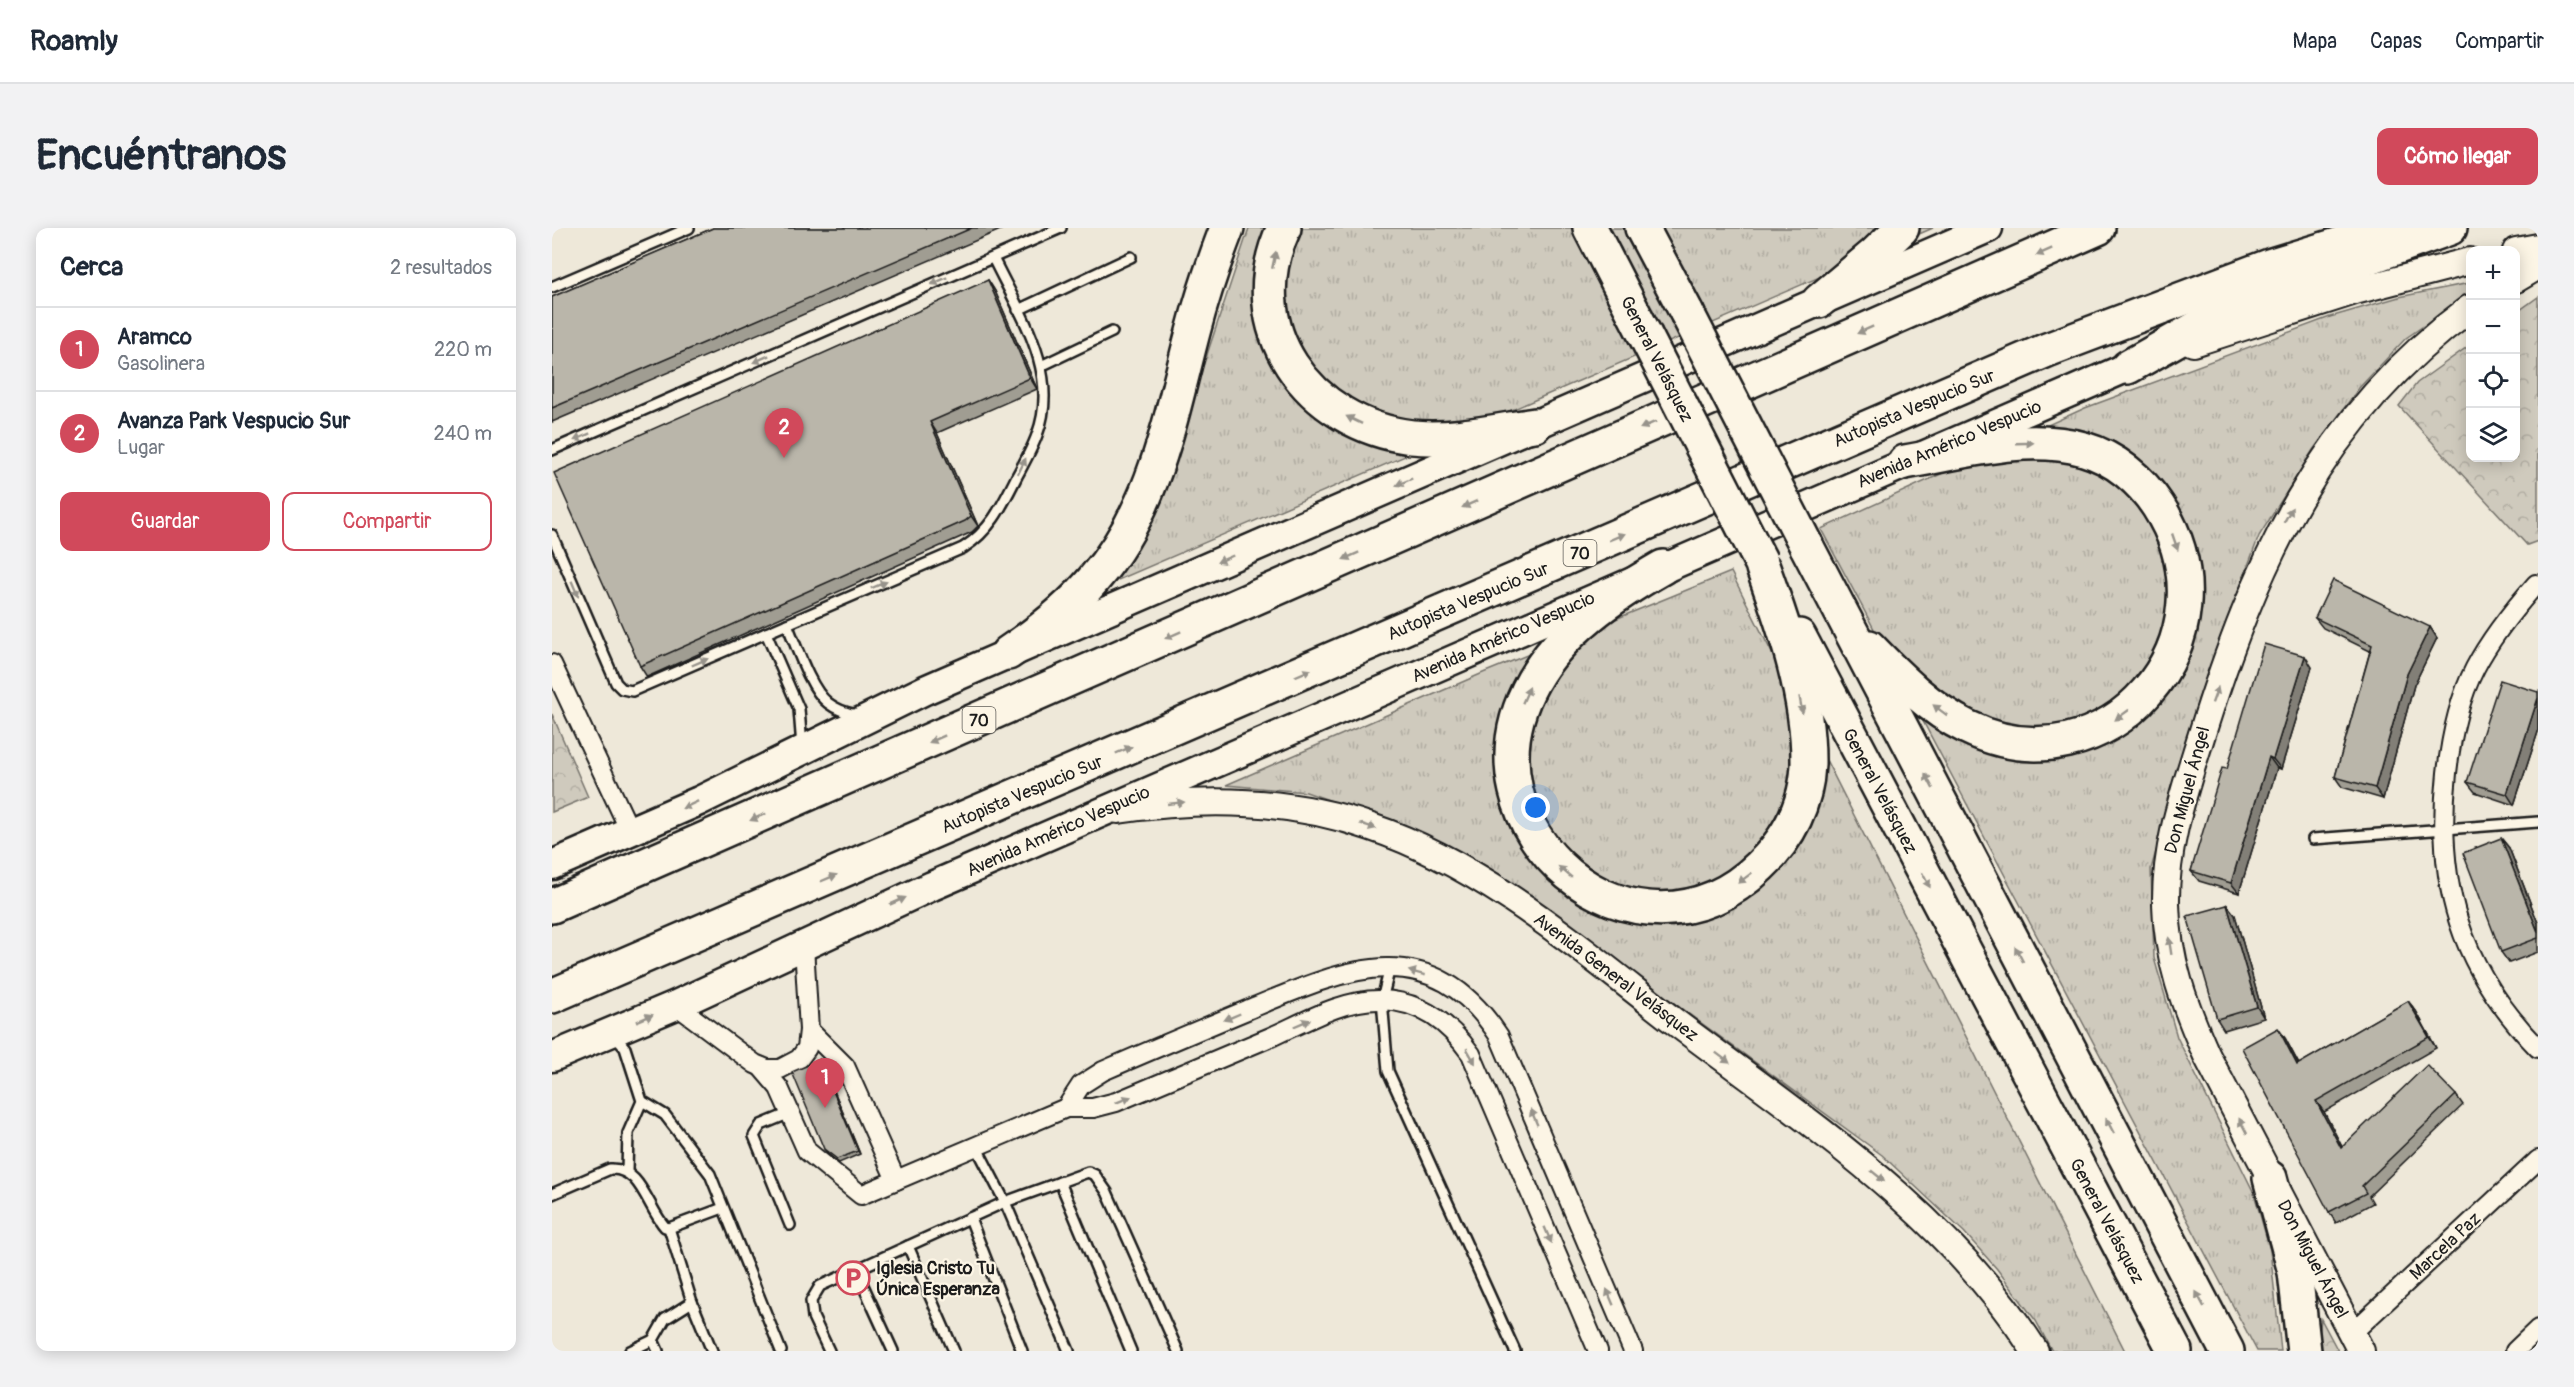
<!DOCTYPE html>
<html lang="es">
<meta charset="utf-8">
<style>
:root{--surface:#fff;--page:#f2f2f3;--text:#1f2937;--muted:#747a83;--line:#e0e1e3;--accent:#d1495b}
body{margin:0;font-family:Pangolin,sans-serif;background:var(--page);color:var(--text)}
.controls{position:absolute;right:18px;top:18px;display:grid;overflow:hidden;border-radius:12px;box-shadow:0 3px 15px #0003}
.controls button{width:54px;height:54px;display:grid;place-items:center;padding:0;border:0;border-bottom:2px solid var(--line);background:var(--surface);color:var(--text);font:30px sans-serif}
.you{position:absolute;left:984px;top:580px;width:21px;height:21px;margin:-15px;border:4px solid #fff;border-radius:50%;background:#1a73e8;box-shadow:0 0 0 9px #1a73e833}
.badge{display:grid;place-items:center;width:39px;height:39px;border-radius:50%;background:var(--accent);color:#fff;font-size:20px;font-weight:700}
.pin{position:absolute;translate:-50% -50px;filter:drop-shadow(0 2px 3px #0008)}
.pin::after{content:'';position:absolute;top:32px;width:21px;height:18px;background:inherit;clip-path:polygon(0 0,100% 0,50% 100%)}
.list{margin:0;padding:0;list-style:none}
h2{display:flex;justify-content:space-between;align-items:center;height:78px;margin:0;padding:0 24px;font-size:26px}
h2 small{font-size:20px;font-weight:400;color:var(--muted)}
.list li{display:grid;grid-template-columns:39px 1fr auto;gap:18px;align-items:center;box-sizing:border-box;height:84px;padding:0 24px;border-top:2px solid var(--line)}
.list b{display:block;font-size:22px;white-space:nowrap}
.list p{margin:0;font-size:20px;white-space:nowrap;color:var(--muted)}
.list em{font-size:20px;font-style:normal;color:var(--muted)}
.actions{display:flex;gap:12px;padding:18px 24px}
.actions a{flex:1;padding:14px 0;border:2px solid var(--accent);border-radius:12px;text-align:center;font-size:21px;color:var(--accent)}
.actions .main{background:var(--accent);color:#fff}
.icon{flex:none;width:33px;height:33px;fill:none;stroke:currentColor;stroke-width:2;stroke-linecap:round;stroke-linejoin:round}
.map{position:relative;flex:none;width:1986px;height:1123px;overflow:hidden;border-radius:12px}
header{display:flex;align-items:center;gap:36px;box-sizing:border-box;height:84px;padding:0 30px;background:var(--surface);border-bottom:2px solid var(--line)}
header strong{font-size:28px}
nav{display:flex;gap:33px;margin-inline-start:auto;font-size:21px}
.intro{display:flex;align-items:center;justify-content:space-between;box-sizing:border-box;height:144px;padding:0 36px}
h1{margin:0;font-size:42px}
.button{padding:15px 27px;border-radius:12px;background:var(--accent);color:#fff;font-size:21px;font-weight:700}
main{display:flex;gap:36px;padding:0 36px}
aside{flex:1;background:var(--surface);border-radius:12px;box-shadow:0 3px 15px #0003}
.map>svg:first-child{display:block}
</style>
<header>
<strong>Roamly</strong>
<nav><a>Mapa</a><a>Capas</a><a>Compartir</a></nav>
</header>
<div class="intro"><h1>Encuéntranos</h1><a class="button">Cómo llegar</a></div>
<main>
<aside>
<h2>Cerca<small>2 resultados</small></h2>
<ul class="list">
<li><span class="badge">1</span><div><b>Aramco</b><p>Gasolinera</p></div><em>220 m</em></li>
<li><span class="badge">2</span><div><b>Avanza Park Vespucio Sur</b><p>Lugar</p></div><em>240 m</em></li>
</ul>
<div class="actions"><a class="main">Guardar</a><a>Compartir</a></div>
</aside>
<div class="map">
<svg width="1986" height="1123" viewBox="0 0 1986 1123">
<defs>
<pattern id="grass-tufts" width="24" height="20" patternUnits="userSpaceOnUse" patternTransform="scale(1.5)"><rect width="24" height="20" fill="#cfcabd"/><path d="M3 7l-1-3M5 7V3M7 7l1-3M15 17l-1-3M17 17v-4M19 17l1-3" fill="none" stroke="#b1ada2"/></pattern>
<pattern id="park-crowns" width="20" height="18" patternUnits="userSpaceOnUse" patternTransform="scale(1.5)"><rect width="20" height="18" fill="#cfcabd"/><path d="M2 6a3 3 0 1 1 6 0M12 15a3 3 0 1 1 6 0" fill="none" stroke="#b1ada2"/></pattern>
</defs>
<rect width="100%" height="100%" fill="#eee8d9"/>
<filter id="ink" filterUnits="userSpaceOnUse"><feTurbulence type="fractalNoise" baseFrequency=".0167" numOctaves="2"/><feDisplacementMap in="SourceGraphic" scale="12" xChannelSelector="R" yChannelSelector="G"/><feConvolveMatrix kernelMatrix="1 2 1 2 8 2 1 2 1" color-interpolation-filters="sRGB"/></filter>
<g filter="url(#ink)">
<!-- grass -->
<g fill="url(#grass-tufts)" stroke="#76736c" stroke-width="1.5">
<polygon points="697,0 1381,0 559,355 617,241"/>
<polygon points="1918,55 1918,66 1854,110 1807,160 1761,222 1707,308 1648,466 1599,641 1602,730 1625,809 1702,965 1718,1022 1729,1123 1705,1123 1269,301 1533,180 1778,89 1847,69"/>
<polygon points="1179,344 1573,1123 1500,1123 1484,1093 1445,1041 1412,1004 1330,927 934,638 837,593 754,564 674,557 931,445"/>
</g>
<!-- park -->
<g fill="url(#park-crowns)" stroke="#76736c" stroke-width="1.5">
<polygon points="1986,69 1986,313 1975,317 1847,178 1865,155 1918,117 1918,230 1964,230 1964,85"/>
<polygon points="0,486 36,569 0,584"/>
<polygon points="1769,1091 1786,1123 1765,1123"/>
</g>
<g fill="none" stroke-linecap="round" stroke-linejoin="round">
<!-- lane casing -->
<g stroke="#1c1c1c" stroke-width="14">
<g id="lane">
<polyline points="0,59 137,0"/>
<polyline points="466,82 579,29"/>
<polyline points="491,137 560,104"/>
<polyline points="0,222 509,0"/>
<path d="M0,307L64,455L70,461L80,463L411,320C439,302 450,278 465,248C472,235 480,221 485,207C509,145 467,84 441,30"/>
<path d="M235,396C244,417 258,461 276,475C285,482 294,485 305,487"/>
<polyline points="214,405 247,481 250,519"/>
<polyline points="1761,611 1986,594"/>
<polyline points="838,739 830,772 836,843 963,1123"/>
<polyline points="61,806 73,820 90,873 76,905 75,943"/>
<polyline points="90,873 113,887 158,946 229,1123"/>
<polyline points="424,918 453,974 517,1123"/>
<polyline points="508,954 579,1123"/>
<path d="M0,966L58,941C89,939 95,979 113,999L117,1000L171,980"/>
<polyline points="418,990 470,1123"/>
<polyline points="238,997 202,908 209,897 238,885"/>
<polyline points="117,1000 140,1074 160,1123"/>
<polyline points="356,1018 402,1123"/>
<polyline points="304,1042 341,1123"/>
<polyline points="78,1123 101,1112"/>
<polyline points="106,1123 101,1112 113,1091 140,1074"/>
<polyline points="277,1123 261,1089 259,1073 268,1058 453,974 536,944 543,947 555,964 626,1123"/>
</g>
</g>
<!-- street casing -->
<g stroke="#1c1c1c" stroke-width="22">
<g id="street">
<path d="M1984,356C1961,382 1939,409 1923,440C1906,473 1899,509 1895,545C1883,655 1908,740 1986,820"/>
<polyline points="0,436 78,603"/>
<polyline points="124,777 203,836 215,841 228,841 247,831 255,820 257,802 252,718"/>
<polyline points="257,802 293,838 344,952"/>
<path d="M209,839L227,860L255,923L309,967L514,880H541L564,874C616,852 669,830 721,808C754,793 792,771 829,772C869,773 897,795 919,826L1046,1123"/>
<path d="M514,880L529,857L551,843C599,822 647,802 695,782C789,743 877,701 947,808L1081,1123"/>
<polyline points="1800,1105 1986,932"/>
<polyline points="1963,1123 1986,1101"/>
</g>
</g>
<!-- secondary casing -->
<g stroke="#1c1c1c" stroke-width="30">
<g id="secondary">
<polyline points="1964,23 1986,19"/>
<polyline points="1964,51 1986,38"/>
<polyline points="1641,115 1803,63 1918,33"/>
<path d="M566,582C652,569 737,570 819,599C932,637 1030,722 1123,794C1255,894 1392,981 1483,1123"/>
<path d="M1809,1123L1655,828C1633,779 1615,731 1614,676C1613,618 1632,564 1649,509C1703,336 1768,190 1918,80"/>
</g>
</g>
<!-- primary casing -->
<g stroke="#1c1c1c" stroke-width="33">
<g id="primary">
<polyline points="0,637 147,573 373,462 1436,0"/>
<polyline points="0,829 124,777 380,658 1576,139"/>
</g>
</g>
<!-- highway casing -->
<g stroke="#1c1c1c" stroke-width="38">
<g id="highway">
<path d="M732,0C685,99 757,197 860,209C901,213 943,203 983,197"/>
<polyline points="1038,0 1093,107"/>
<polyline points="1090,0 1135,85"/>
<polyline points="1267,73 1323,26 1350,0"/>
<polyline points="1576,139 1659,92 1710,68 1898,0"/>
<polyline points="1254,317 1675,1123"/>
<path d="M1111,339C1062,367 1009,403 981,453C897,602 1085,758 1208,638C1236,611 1254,577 1256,537C1257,470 1233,401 1211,340"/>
<polyline points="1247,408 1623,1123"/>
<path d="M1317,419C1345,448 1378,481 1415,499C1555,568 1691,410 1606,278C1589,252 1563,230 1532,221C1473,205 1412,224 1353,234"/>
<path d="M456,425C487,404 517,381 542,351C603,281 618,191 641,104C650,69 662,34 675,0"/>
<polyline points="0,678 1546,0"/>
<polyline points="0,768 1495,122 1720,37 1841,0"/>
<polyline points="1718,950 1743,1044 1752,1123"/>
</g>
</g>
<!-- lane -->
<use href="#lane" stroke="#fcf5e5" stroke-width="9"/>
<!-- street -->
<use href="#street" stroke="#fcf5e5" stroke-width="18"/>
<!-- secondary -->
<use href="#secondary" stroke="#fcf5e5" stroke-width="26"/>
<!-- primary -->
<use href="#primary" stroke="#fcf5e5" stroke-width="28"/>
<!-- highway -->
<use href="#highway" stroke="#fcf5e5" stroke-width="33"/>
<!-- highway-bridge casing -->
<g stroke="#1c1c1c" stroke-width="38" stroke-linecap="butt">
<g id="highway-bridge">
<polyline points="1135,85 1254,317"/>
<polyline points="1093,107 1209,334"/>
</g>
</g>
<!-- highway-bridge -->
<use href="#highway-bridge" stroke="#fcf5e5" stroke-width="33"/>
</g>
<!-- wall -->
<g fill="#a09d92" stroke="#1c1c1c" stroke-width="1.5">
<polygon points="161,0 453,0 0,194 0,69"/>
<polygon points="436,52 443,63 485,161 385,205 426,298 420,304 95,449 88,438"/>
<polygon points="1763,390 1878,399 1885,410 1862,457 1831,571 1790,559 1783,549 1818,423 1771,400"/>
<polygon points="1760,439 1729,541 1725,540 1687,665 1647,653 1639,643 1675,541"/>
<polygon points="1986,464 1986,504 1962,577 1923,564 1915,554"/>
<polygon points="1949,610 1957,620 1986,695 1986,724 1957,735 1949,724"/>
<polygon points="1675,677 1683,687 1712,790 1672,802 1665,791"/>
<polygon points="1856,773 1864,783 1884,820 1772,884 1790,919 1904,867 1911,877 1817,968 1821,975 1784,995 1777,984 1733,810 1747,836"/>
<polygon points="268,832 271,836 308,926 287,935 275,925 272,921"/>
</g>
<!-- shaded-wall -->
<g fill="#827f77" stroke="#1c1c1c" stroke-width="1.5">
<polygon points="436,52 443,63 485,161 478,150"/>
<polygon points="378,194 385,205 426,298 419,288"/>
<polygon points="1878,399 1885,410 1862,457 1831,571 1823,560 1855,446"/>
<polygon points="1753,428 1760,439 1729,541 1721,531"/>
<polygon points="1986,470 1986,504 1962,577 1955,566"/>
<polygon points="1717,529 1725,540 1687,665 1679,655"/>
<polygon points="1949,610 1957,620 1986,695 1986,704"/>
<polygon points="1675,677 1683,687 1712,790 1705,779"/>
<polygon points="1856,773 1864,783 1884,820 1877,809"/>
<polygon points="1726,800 1733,810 1752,847 1745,837"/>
<polygon points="268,832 271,836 308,926 306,923"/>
<polygon points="1764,873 1772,884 1796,930 1789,920"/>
</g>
<!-- building -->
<g fill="#bab6aa" stroke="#1c1c1c" stroke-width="1.5">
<polygon points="161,0 420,0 0,180 0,69"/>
<polygon points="436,52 478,150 378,194 419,288 413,293 88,438 2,245"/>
<polygon points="1781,352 1878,399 1855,446 1823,560 1783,549 1820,417 1763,390"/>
<polygon points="1712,416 1753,428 1721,531 1717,529 1679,655 1639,643 1670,540 1675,541"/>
<polygon points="1948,452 1986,464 1986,470 1955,566 1915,554"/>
<polygon points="1949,610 1986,704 1986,710 1949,724 1911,625"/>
<polygon points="1675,677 1705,779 1665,791 1635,688"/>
<polygon points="1856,773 1877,809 1764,873 1789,920 1875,837 1904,867 1810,958 1814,965 1777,984 1690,820 1726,800 1745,837"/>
<polygon points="268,832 306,923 285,931 272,921 240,844"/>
</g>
<!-- one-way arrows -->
<defs><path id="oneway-solid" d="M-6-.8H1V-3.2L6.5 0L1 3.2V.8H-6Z" transform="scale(1.5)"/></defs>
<g fill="#97938b">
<use href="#oneway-solid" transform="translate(1492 24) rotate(156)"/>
<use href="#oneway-solid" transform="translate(722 32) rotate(-78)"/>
<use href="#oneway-solid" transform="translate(387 53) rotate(156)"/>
<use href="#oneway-solid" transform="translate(1313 102) rotate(156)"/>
<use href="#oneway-solid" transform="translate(209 131) rotate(156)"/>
<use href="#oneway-solid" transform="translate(802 192) rotate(-154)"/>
<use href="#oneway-solid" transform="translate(1096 197) rotate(156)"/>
<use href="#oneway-solid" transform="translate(30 209) rotate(156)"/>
<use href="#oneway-solid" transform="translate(1473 215) rotate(-2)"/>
<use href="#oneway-solid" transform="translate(470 238) rotate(-64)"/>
<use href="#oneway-solid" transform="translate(852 254) rotate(157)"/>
<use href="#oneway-solid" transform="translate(918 276) rotate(156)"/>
<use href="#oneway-solid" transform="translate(1736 287) rotate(-61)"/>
<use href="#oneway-solid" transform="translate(1065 309) rotate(-23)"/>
<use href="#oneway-solid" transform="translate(1623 314) rotate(71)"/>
<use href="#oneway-solid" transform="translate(799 328) rotate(156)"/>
<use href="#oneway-solid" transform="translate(673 331) rotate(157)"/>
<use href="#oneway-solid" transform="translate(327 357) rotate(-23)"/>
<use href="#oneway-solid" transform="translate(23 361) rotate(67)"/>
<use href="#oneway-solid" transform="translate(621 407) rotate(156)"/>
<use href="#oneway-solid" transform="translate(148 434) rotate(-23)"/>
<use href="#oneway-solid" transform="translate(751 445) rotate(-23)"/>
<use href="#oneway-solid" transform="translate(974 467) rotate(-66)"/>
<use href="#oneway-solid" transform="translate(1663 467) rotate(-70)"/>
<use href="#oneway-solid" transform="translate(1249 477) rotate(80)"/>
<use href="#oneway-solid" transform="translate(1388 482) rotate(-143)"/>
<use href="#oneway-solid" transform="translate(1570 487) rotate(144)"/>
<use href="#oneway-solid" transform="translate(385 511) rotate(156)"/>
<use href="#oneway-solid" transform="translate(572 522) rotate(-23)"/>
<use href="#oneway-solid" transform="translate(1377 553) rotate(-118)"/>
<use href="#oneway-solid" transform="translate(624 575) rotate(-6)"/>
<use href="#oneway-solid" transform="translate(138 577) rotate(155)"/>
<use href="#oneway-solid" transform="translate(206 589) rotate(156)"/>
<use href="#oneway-solid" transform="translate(816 598) rotate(18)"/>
<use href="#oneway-solid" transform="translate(1013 644) rotate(-140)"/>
<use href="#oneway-solid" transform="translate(277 650) rotate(-23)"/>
<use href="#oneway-solid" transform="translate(1193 650) rotate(143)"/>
<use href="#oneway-solid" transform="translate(1374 652) rotate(62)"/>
<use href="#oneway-solid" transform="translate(346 673) rotate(-24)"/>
<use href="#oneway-solid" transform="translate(1618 718) rotate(-99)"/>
<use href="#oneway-solid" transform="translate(1467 726) rotate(-118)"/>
<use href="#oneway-solid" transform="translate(865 745) rotate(-165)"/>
<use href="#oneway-solid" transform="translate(680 789) rotate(157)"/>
<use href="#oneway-solid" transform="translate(93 790) rotate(-23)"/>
<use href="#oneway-solid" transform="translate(750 795) rotate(-23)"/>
<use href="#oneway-solid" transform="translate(919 828) rotate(60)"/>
<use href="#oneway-solid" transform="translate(1171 830) rotate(37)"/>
<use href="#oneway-solid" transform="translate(571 872) rotate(-22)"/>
<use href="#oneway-solid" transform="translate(982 889) rotate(-113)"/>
<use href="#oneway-solid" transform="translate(1558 898) rotate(-118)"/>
<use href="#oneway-solid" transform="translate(1691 898) rotate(-117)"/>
<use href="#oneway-solid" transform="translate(1326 948) rotate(39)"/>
<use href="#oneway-solid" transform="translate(996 1007) rotate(67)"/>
<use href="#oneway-solid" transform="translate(1058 1069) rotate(-113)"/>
<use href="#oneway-solid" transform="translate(1648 1071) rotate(-118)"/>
</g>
</g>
<!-- icons -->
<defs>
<g id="parking-ring" transform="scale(1.725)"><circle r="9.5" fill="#fcf5e5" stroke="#d1495b" stroke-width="1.5"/><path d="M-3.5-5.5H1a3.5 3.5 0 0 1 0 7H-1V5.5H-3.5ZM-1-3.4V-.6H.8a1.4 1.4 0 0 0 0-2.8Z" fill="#d1495b"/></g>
</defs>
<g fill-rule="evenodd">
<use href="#parking-ring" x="301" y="1050"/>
</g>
<g text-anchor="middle" stroke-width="4.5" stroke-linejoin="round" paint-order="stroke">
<!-- shield labels -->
<g fill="#fcf5e5" stroke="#5f5d58" stroke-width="1.5">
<rect x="1011.5" y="312" width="33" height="26" rx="4.5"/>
<rect x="410.5" y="479" width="33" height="26" rx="4.5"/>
</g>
<g font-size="16" font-weight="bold" fill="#1c1c1c">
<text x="1028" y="331">70</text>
<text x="427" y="498">70</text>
</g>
<!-- street labels -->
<g font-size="18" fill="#1c1c1c" stroke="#fcf5e5">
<text transform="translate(1105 131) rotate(63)" y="6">General Velásquez</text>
<text transform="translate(1362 180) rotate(-23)" y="6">Autopista Vespucio Sur</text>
<text transform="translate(1397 216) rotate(-23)" y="6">Avenida Américo Vespucio</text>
<text transform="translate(916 373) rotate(-23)" y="6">Autopista Vespucio Sur</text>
<text transform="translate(951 409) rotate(-24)" y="6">Avenida Américo Vespucio</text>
<text transform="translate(1635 562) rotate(-75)" y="6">Don Miguel Ángel</text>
<text transform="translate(1328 563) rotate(62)" y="6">General Velásquez</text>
<text transform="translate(470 566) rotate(-23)" y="6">Autopista Vespucio Sur</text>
<text transform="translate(506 603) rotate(-24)" y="6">Avenida Américo Vespucio</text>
<text transform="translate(1064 749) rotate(37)" y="6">Avenida General Velásquez</text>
<text transform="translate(1555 993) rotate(62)" y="6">General Velásquez</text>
<text transform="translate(1893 1018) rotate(-43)" y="6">Marcela Paz</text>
<text transform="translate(1761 1031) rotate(62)" y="6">Don Miguel Ángel</text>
</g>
<!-- poi labels -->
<g font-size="18" font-weight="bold" fill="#1c1c1c" stroke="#fcf5e5" text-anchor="start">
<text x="324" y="1046">Iglesia Cristo Tu<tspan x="324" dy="21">Única Esperanza</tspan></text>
</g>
</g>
</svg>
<div class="controls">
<button>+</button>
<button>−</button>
<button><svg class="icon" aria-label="locate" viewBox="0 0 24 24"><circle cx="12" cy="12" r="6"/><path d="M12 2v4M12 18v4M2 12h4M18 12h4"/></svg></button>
<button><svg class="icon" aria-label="layers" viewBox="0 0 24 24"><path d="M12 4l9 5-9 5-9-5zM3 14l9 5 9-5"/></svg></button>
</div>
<div class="you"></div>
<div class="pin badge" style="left:273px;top:880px">1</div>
<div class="pin badge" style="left:232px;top:230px">2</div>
</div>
</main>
